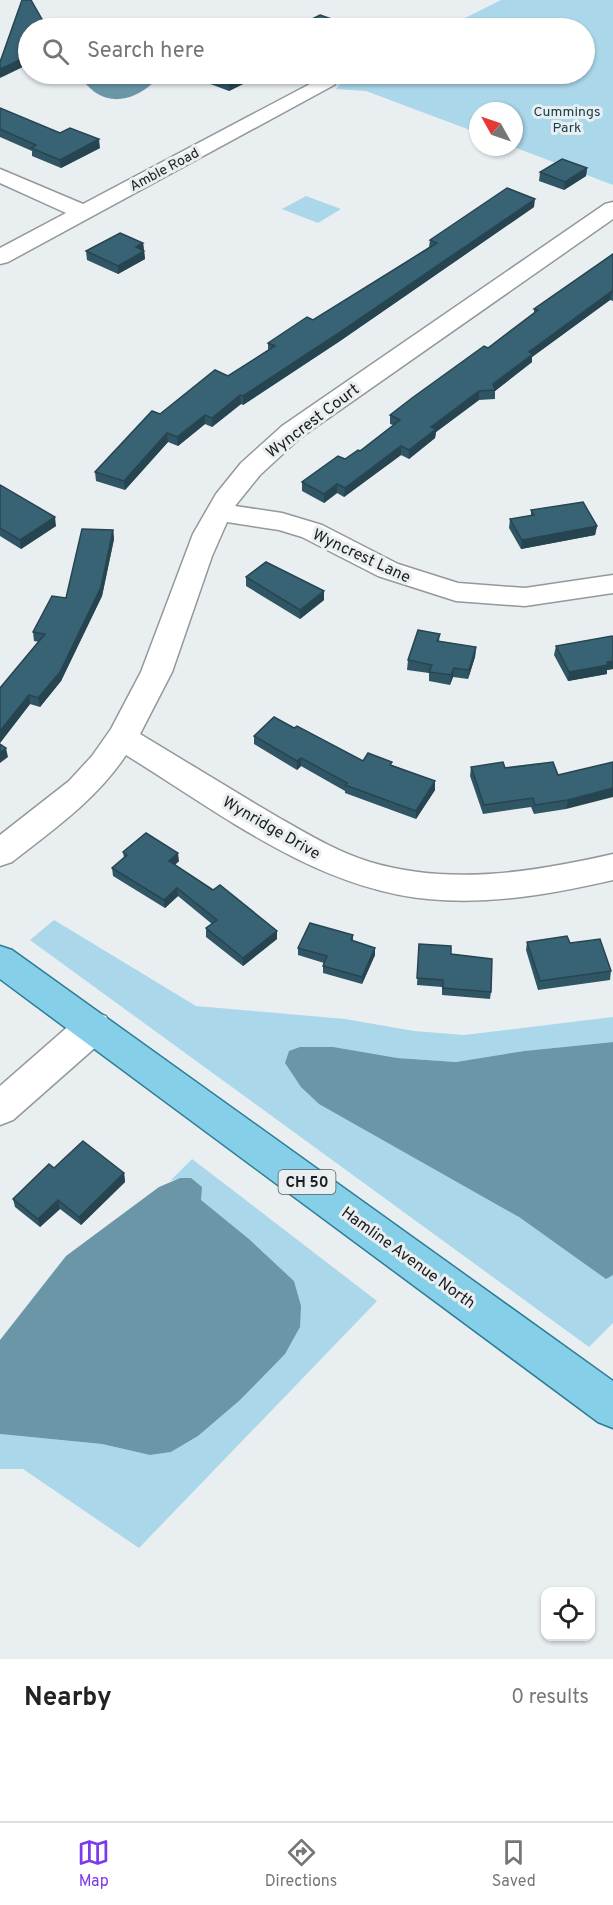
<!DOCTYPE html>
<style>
:root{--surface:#fff;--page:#f6f6f6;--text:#222;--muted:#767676;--line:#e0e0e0;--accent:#7c3aed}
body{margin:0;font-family:Overpass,sans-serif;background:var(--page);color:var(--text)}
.controls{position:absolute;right:18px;bottom:18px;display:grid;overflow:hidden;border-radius:12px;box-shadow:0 2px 4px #0004}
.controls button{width:54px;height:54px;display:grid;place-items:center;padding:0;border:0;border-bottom:2px solid var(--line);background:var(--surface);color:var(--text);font:30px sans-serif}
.compass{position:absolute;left:469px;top:102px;width:54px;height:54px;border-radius:50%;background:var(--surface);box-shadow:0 2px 4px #0004;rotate:310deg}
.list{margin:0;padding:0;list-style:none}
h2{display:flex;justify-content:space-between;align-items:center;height:78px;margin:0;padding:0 24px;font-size:26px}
h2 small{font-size:20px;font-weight:400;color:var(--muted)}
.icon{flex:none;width:33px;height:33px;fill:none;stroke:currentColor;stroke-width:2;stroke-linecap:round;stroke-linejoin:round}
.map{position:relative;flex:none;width:613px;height:1659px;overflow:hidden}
.search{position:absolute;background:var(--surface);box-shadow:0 2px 4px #0004;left:18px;right:18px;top:18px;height:66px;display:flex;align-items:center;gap:15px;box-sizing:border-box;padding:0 21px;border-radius:33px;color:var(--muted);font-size:22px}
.sheet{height:162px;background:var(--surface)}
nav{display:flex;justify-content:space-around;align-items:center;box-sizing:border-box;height:84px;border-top:2px solid var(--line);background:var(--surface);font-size:16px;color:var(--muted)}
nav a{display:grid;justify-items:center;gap:3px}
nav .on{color:var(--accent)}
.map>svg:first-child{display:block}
</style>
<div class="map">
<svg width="613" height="1659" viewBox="0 0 613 1659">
<rect width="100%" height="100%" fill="#e9eef0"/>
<!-- green -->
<g fill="#aad7e9">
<polygon points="501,0 613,0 613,185 514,147 514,111 478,111 478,133 366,91 336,89 344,79 355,74 584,74 584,28 445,28"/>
<polygon points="306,196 341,209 318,223 282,209"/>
<polygon points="54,920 196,1006 345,1019 414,1031 464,1035 613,1017 613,1042 524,1051 456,1062 397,1058 519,1217 606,1278 613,1275 613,1323 589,1347 30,940"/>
<polygon points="192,1159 377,1301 139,1548 23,1469 0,1469 0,1434 102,1444 150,1455 171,1452 198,1436 239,1401 294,1281 249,1239 200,1200 180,1178 170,1181"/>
</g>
<!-- water -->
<g fill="#6a96a8">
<path d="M86,74H141L153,83C131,103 102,107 83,80Z"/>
<polygon points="613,1042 613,1275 606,1279 519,1217 319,1104 301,1087 285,1063 289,1051 300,1047 333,1047 397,1058 456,1062 524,1051"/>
<polygon points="180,1178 191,1178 202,1187 201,1200 249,1239 294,1281 301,1306 300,1327 285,1354 239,1401 198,1436 171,1452 150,1455 102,1444 0,1434 0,1340 66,1256 159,1187"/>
</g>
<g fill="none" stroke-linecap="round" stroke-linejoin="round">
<!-- minor casing -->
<g stroke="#94989a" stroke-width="3">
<g id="minor">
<polygon points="327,75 334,77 337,81 334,85 8,262 0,264 0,248 66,213 0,183 0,169 83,204"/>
<path d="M613,202V219L300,438L260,475L235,506L282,513L322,525L398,564L458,583L525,588L613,575V593L525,606L456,601L378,576L302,537L279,530L227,522L212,556L172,672L140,734C185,761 230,789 276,816C306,833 337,852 370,862C450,886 534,872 613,854V880C552,894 490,905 428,899C315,888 220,813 126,755C96,800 54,829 12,862L0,866V835L69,781L92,756L111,729L141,672L193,534L216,494L241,463L282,426L605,204Z"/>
<polygon points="93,1012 106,1016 111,1027 106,1038 13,1120 0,1125 0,1086 80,1016"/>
</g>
</g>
<!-- major casing -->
<g stroke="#2b7c97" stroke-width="3">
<polygon id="major" points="0,946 12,950 613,1381 613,1428 598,1422 0,979"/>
</g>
<!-- minor -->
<use href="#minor" fill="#fff" fill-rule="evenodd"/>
<!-- major -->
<use href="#major" fill="#85d0e8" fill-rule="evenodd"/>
</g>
<!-- wall -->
<g fill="#305564">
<polygon points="188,74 259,74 259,76 229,91 189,76"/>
<polygon points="0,108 60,133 100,148 61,168 32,156 32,151 0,137"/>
<polygon points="587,168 586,176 564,190 539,181 540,172"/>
<polygon points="534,207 340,341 243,405 241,404 212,427 205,424 178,446 168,442 125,490 96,481 95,472 160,414 228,376 268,350 268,343 313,320 429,247 430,240"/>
<polygon points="143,243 145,259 118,274 87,260 86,251"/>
<polygon points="613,254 613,301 610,300 532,357 532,362 495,391 495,399 479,400 436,432 435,438 409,459 401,455 344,497 337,493 324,503 302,491 302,482 360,451 393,425 390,424 390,415 488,348 534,314 534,309"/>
<polygon points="0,485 56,526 21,549 0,536"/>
<polygon points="531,510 597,526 595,535 521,549 509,528 510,519 531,516"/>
<polygon points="113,530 114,539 102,596 61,681 40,707 30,704 0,743 0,688 39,642 34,641 33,632 66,598"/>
<polygon points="246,577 324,591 324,600 300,619 246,586"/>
<polygon points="440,634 439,641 476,647 475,657 468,679 453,677 450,685 429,681 429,673 407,670 408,660"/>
<polygon points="613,637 613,669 607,670 607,674 568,681 554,655 556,646"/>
<polygon points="294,728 363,761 392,765 435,781 435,790 416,819 345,793 345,791 301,766 297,770 254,744 254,736"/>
<polygon points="613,762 566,809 534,814 531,807 483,814 470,776 471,767 505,768 558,775"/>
<polygon points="123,852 179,861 175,865 277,931 277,939 243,966 206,937 206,928 212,924 178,896 165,908 113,876 112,868 124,858"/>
<polygon points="353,935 353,941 375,955 362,984 323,973 323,966 324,963 298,955 298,948"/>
<polygon points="527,942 570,943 611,971 610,980 538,990 526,950"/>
<polygon points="419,944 451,954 491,992 490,999 442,995 442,987 417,985"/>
<polygon points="54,1168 124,1173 125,1182 81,1225 60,1209 40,1227 15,1207 13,1199"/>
</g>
<!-- shaded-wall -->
<g fill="#274551">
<polygon points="28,45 28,55 25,66 0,78 0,69"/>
<polygon points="250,74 259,74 259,76 229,91 229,84"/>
<polygon points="99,139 100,148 61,168 60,160"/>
<polygon points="587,168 586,176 564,190 565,182"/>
<polygon points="535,199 534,207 340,341 243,405 243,396"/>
<polygon points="143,243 145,259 118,274 118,266 136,247"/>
<polygon points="612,291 610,300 532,357 532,362 495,391 493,384 529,352"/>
<polygon points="479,391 479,400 436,432 435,438 409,459 409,450 431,427"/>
<polygon points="240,395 241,404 212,427 212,418"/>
<polygon points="205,415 205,424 178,446 177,437"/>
<polygon points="167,433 168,442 125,490 124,481"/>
<polygon points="401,446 401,455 344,497 345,488"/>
<polygon points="337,484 337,493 324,503 324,494"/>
<polygon points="55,517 56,526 21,549 20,540"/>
<polygon points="597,526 595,535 521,549 522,540"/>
<polygon points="113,530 114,539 102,596 61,681 40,707 38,698"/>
<polygon points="324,591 324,600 300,619 300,610"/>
<polygon points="476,647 475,657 468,679 469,670"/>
<polygon points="613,661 613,669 607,670 607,674 568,681 569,672"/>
<polygon points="454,668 453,677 450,685 451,675"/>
<polygon points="29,695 30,704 0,743 0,731"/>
<polygon points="6,748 8,757 0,763 0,753"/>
<polygon points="301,758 301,766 297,770 297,761"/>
<polygon points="435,781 435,790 416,819 416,811"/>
<polygon points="613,788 613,797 566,809 568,800"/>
<polygon points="178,853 179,861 170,869 169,861"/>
<polygon points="177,888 178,896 165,908 164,900"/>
<polygon points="277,931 277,939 243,966 243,958"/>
<polygon points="375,948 375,955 362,984 362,977"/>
<polygon points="124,1173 125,1182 81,1225 79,1217"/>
<polygon points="58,1200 60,1209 40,1227 38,1219"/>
</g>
<!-- building -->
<g fill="#386374" stroke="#274551" stroke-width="1.5">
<polygon points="22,0 31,0 47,28 28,28 28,45 24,58 0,69 0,62"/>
<polygon points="320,15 357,28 294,28"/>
<polygon points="199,74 250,74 229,84"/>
<polygon points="0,108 60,133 70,128 99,139 60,160 31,148 36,145 0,129"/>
<polygon points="562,159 587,168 565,182 540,172"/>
<polygon points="507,188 535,199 340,332 243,396 240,395 212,418 205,415 177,437 167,433 124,481 95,472 152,411 160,414 215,370 228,376 275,346 268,343 307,317 313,320 437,243 430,240"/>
<polygon points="120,233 143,243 136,247 144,251 118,266 86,251"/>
<polygon points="613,254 613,292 612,291 529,352 533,354 493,384 495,390 479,391 431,427 436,429 409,450 401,446 345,488 337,484 324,494 302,482 338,456 345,459 358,450 360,451 400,420 390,415 412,398 484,346 488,348 538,310 534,309"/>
<polygon points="0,485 55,517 20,540 0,528"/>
<polygon points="583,502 597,526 522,540 510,519 534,515 531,510"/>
<polygon points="82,529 113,530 101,587 60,672 38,698 29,695 0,731 0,688 45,634 33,632 52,596 66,598"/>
<polygon points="266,562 324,591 300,610 246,577"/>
<polygon points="418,630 440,634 437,641 476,647 469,670 454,668 451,675 429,672 432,665 408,660"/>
<polygon points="612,636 613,637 613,661 607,662 608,665 569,672 556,646"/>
<polygon points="274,717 294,728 297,726 363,761 368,753 392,762 390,765 435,781 416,811 345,785 347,783 301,758 297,761 254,736"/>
<polygon points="0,744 6,748 0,753"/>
<polygon points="503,762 505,768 553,762 558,775 613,762 613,788 568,800 535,805 533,798 484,805 471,767"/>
<polygon points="146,833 178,853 169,861 213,890 220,885 277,931 243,958 206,928 217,920 177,888 164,900 112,868 127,855 123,852"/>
<polygon points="310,923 353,935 351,940 375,948 362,977 323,966 327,956 298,948"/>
<polygon points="567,936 570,943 600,939 611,971 540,981 527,942"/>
<polygon points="419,944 451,946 451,954 492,959 491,992 443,988 443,980 417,978"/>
<polygon points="83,1141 124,1173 79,1217 58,1200 38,1219 13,1199 49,1164 54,1168"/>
</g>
<g text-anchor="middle" stroke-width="6" stroke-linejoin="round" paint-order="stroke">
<!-- far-park labels -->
<g font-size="14" fill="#153d4c" stroke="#e9eef0">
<text x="567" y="116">Cummings<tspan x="567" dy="16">Park</tspan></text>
</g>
<!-- far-street labels -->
<g font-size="14" fill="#1b1c1d" stroke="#e9eef0">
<text transform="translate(164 169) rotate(-28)" y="5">Amble Road</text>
</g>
<!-- shield labels -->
<rect fill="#e9eef0" stroke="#595b5c" stroke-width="1.5" x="278.5" y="1170" width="57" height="24" rx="4.5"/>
<g font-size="15" font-weight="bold" fill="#1b1c1d">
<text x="307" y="1187">CH 50</text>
</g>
<!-- street labels -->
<g font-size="16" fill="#1b1c1d" stroke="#e9eef0">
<text transform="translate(312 420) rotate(-37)" y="6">Wyncrest Court</text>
<text transform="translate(362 555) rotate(25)" y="6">Wyncrest Lane</text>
<text transform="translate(272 827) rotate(30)" y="6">Wynridge Drive</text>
<text transform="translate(409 1257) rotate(36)" y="6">Hamline Avenue North</text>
</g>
</g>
</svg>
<div class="controls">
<button><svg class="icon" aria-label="locate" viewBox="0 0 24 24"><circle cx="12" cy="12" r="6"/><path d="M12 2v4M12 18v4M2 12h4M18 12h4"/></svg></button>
</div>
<svg class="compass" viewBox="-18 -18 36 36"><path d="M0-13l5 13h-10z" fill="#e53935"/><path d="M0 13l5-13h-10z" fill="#767676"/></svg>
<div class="search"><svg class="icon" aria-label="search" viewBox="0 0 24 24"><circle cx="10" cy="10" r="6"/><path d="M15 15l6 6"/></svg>Search here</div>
</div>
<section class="sheet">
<h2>Nearby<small>0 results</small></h2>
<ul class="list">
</ul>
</section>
<nav>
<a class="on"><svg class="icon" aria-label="map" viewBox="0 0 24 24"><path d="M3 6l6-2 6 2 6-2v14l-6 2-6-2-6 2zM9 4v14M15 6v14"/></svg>Map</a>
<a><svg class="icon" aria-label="directions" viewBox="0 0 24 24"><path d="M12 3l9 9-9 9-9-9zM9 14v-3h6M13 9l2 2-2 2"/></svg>Directions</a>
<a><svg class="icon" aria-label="saved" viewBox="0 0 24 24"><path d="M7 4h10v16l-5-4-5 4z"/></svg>Saved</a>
</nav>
